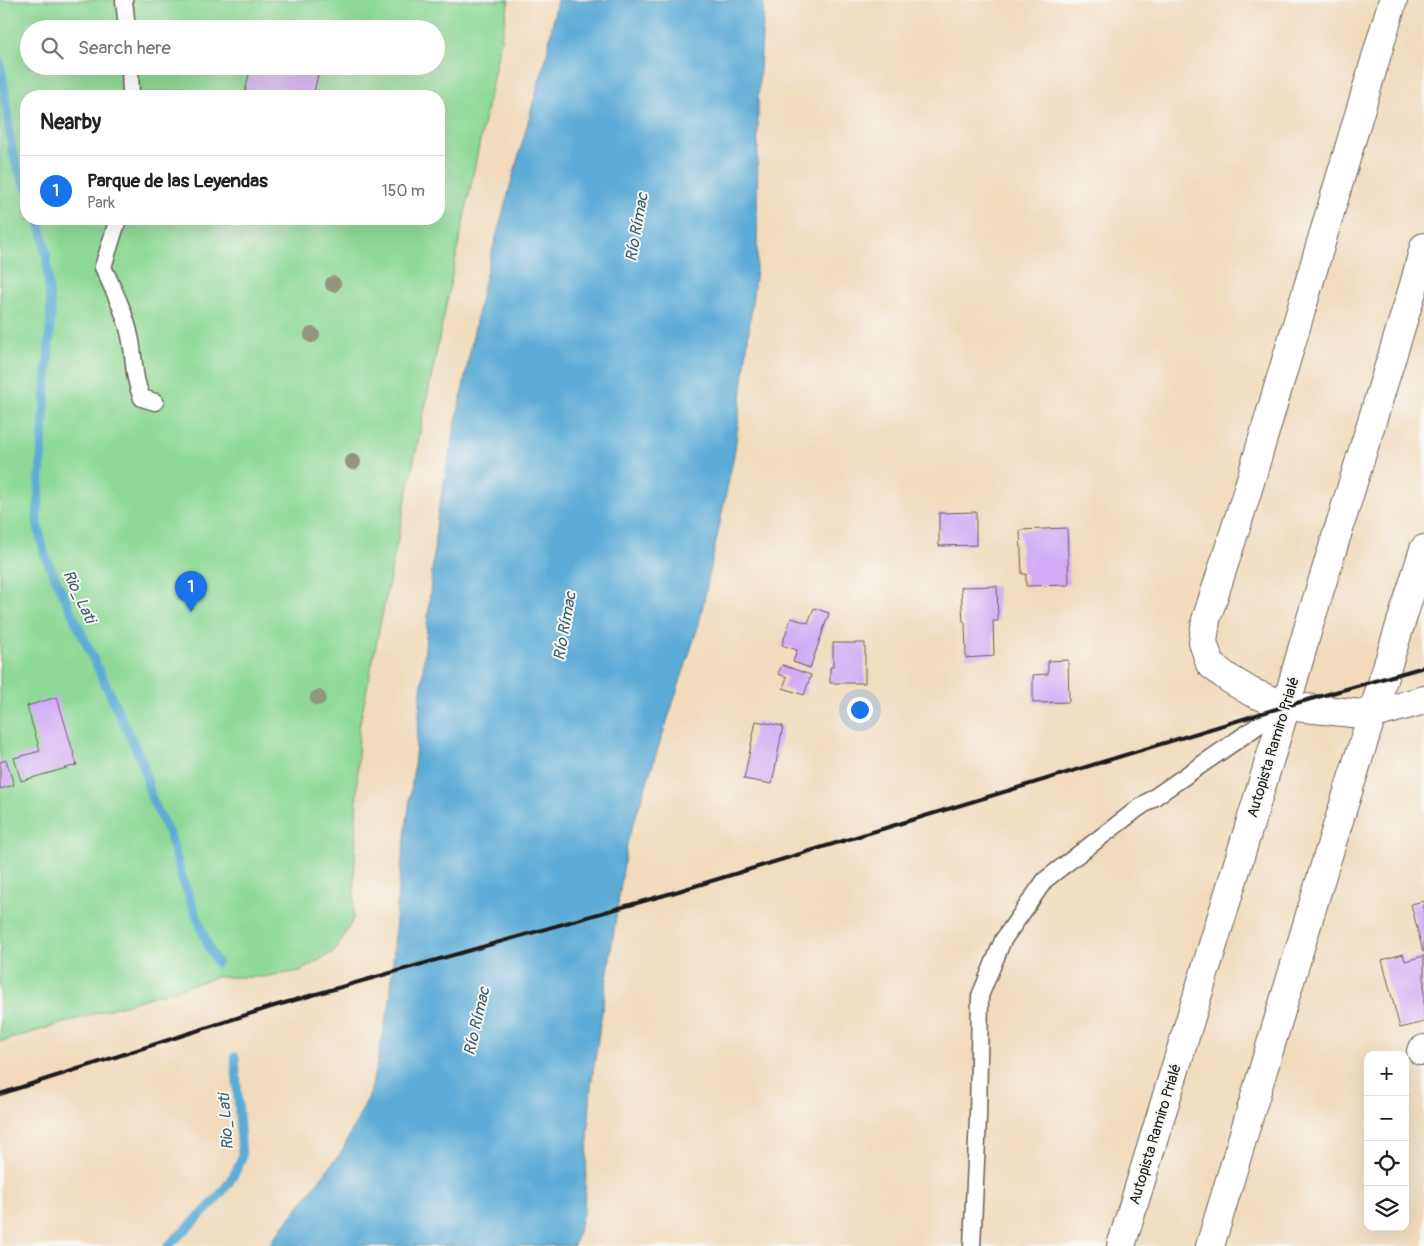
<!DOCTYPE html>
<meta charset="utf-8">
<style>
:root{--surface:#fff;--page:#f2f2f2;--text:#202124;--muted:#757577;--line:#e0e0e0;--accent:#1a73e8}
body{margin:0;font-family:Pangolin,sans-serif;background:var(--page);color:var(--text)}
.controls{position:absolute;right:15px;bottom:15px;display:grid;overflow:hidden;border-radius:10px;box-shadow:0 5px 20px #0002}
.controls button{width:45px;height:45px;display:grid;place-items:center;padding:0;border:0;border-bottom:1px solid var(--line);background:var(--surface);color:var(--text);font:25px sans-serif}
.you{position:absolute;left:859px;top:709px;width:18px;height:18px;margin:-12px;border:4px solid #fff;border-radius:50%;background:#1a73e8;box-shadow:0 0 0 8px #1a73e833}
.badge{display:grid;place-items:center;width:32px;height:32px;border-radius:50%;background:var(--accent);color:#fff;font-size:16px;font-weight:700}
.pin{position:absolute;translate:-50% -41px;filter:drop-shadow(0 1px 2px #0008)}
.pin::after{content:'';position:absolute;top:26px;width:18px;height:15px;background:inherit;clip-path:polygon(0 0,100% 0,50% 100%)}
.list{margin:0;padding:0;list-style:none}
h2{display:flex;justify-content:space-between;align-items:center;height:65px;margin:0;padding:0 20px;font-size:21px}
h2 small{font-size:16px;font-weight:400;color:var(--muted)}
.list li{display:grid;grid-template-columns:32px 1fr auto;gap:15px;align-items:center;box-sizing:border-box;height:70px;padding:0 20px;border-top:1px solid var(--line)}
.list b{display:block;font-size:19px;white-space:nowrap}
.list p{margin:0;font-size:16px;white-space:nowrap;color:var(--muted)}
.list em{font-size:16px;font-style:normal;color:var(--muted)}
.icon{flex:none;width:28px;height:28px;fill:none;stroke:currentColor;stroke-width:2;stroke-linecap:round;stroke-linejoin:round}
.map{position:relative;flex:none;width:1424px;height:1246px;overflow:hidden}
.search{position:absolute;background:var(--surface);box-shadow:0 5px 20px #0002;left:20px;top:20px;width:425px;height:55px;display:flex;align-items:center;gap:12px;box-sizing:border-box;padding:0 18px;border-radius:28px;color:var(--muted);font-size:19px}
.panel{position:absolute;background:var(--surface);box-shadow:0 5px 20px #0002;left:20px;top:90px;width:425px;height:135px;border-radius:20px}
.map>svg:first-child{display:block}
</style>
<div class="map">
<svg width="1424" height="1246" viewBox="0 0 1424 1246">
<rect width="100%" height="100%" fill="#f6f6f2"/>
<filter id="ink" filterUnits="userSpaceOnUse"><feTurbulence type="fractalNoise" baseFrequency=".02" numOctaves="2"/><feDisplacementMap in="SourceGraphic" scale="10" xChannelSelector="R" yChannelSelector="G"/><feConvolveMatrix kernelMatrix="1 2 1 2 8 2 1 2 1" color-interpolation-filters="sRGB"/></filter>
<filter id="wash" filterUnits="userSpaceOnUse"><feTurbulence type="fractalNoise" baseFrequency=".0096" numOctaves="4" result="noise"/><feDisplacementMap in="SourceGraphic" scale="20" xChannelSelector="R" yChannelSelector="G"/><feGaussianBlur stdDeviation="1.12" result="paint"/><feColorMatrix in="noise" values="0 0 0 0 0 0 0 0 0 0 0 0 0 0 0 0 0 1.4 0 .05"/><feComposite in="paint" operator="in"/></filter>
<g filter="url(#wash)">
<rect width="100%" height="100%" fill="#f1dbbc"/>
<!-- green -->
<path fill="#8ed995" stroke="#557a58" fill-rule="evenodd" d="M0,0H509L359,727L353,919L335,951L300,971L263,977H217L0,1042ZM29,29H436V66H29ZM26,96H439V219H26Z"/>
<!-- water -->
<polygon fill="#5cabd6" stroke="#3c6479" points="557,0 764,0 758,103 757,261 735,450 699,624 627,843 591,1086 584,1210 574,1246 268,1246 342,1151 370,1094 390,1002 398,891 414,767 437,518 484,281 547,53"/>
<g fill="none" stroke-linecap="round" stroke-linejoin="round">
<!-- stream -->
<g stroke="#5cabd6" stroke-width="9">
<path d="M0,63C6,88 6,112 10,137C12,154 19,173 26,189"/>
<polyline points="39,219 46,252 51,314 37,522 45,556 143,764 151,797 171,838 183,881 209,948 217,963"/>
<path d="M168,1246C196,1219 229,1194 242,1157L235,1057"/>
</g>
</g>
<g id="blocks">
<!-- building -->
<g fill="#d1abf5">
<polygon points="251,66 320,66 313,96 244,96"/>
<polygon points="976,512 976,545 939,546 939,513"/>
<polygon points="1067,528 1069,585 1026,586 1026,574 1022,574 1020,530"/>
<polygon points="997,586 998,621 993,621 994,656 966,658 965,622 963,622 961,587"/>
<polygon points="814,608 829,613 810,668 793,662 797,650 782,645 791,618 808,623"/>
<polygon points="833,643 865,643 865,683 830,683 830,667 833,667"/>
<polygon points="1068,660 1069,702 1033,703 1033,675 1048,674 1048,661"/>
<polygon points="782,665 811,675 804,695 783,688 787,677 778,674"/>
<polygon points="57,697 77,765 21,781 14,758 40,751 27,706"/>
<polygon points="756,721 783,726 772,784 744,779"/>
<polygon points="6,760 14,785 0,789 0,762"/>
<polygon points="1424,901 1424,952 1423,952 1411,904"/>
<polygon points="1403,954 1405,961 1424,956 1424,1022 1400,1028 1382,960"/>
</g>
</g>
</g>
<g filter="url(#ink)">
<use href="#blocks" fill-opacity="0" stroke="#675f54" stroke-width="1"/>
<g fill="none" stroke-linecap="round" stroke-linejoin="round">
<!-- service casing -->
<g stroke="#675f54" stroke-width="19">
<g id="service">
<polyline points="124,0 127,29"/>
<polyline points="130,66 131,96"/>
<path d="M118,219L103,267C114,291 126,314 131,341C135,363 133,377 142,398L155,402"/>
<polyline points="972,1246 978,1119 980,996 1003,940 1045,880 1136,810 1285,707"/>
</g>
</g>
<!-- minor casing -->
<g stroke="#675f54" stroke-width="30">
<g id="minor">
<polyline points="1393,0 1245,499 1206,620 1203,642 1210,664 1228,678 1251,692 1286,706 1371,715 1424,700"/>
<polyline points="1421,1051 1424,1049"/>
</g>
</g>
<!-- trunk casing -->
<g stroke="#675f54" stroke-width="30">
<g id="trunk">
<polyline points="1121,1246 1286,706 1309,625 1414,285 1424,247"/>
<polyline points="1210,1246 1325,865 1424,549"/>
</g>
</g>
<!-- service -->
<use href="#service" stroke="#fff" stroke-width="16"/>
<!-- minor -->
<use href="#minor" stroke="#fff" stroke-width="28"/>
<!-- trunk -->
<use href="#trunk" stroke="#fff" stroke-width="28"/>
<!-- rail -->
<polyline stroke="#1c1c1c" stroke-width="4" points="0,1094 274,1006 672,893 1286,706 1424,667"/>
</g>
<!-- trees -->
<g fill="#92967b">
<circle cx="333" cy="284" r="8"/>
<circle cx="312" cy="335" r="8"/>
<circle cx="353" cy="462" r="8"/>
<circle cx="318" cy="698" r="8"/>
</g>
</g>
<g text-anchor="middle" stroke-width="4" stroke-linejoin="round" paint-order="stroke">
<!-- street labels -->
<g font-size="15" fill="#1c1c1c" stroke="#f6f6f2">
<text transform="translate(1273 747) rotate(-73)" y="5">Autopista Ramiro Prialé</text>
<text transform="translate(1155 1134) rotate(-73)" y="5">Autopista Ramiro Prialé</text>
</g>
<!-- water labels -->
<g font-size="16" font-style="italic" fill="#395c70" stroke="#f6f6f2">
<text transform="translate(636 227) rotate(-80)" y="6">Río Rímac</text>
<text transform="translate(80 596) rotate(65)" y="6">Rio_Lati</text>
<text transform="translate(564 626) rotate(-80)" y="6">Río Rímac</text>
<text transform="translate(476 1021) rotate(-77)" y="6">Río Rímac</text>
<text transform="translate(225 1122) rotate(-94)" y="6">Rio_Lati</text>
</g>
</g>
</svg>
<div class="controls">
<button>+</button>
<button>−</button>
<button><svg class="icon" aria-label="locate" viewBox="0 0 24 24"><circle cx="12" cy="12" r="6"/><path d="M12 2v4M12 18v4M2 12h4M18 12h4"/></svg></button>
<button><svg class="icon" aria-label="layers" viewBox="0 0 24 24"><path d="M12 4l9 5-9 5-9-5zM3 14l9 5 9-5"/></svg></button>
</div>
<div class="you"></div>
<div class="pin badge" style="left:191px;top:612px">1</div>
<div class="search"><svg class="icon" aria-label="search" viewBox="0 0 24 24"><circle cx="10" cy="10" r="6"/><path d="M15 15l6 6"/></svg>Search here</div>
<section class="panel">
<h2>Nearby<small></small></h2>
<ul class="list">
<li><span class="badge">1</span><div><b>Parque de las Leyendas</b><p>Park</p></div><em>150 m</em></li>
</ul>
</section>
</div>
